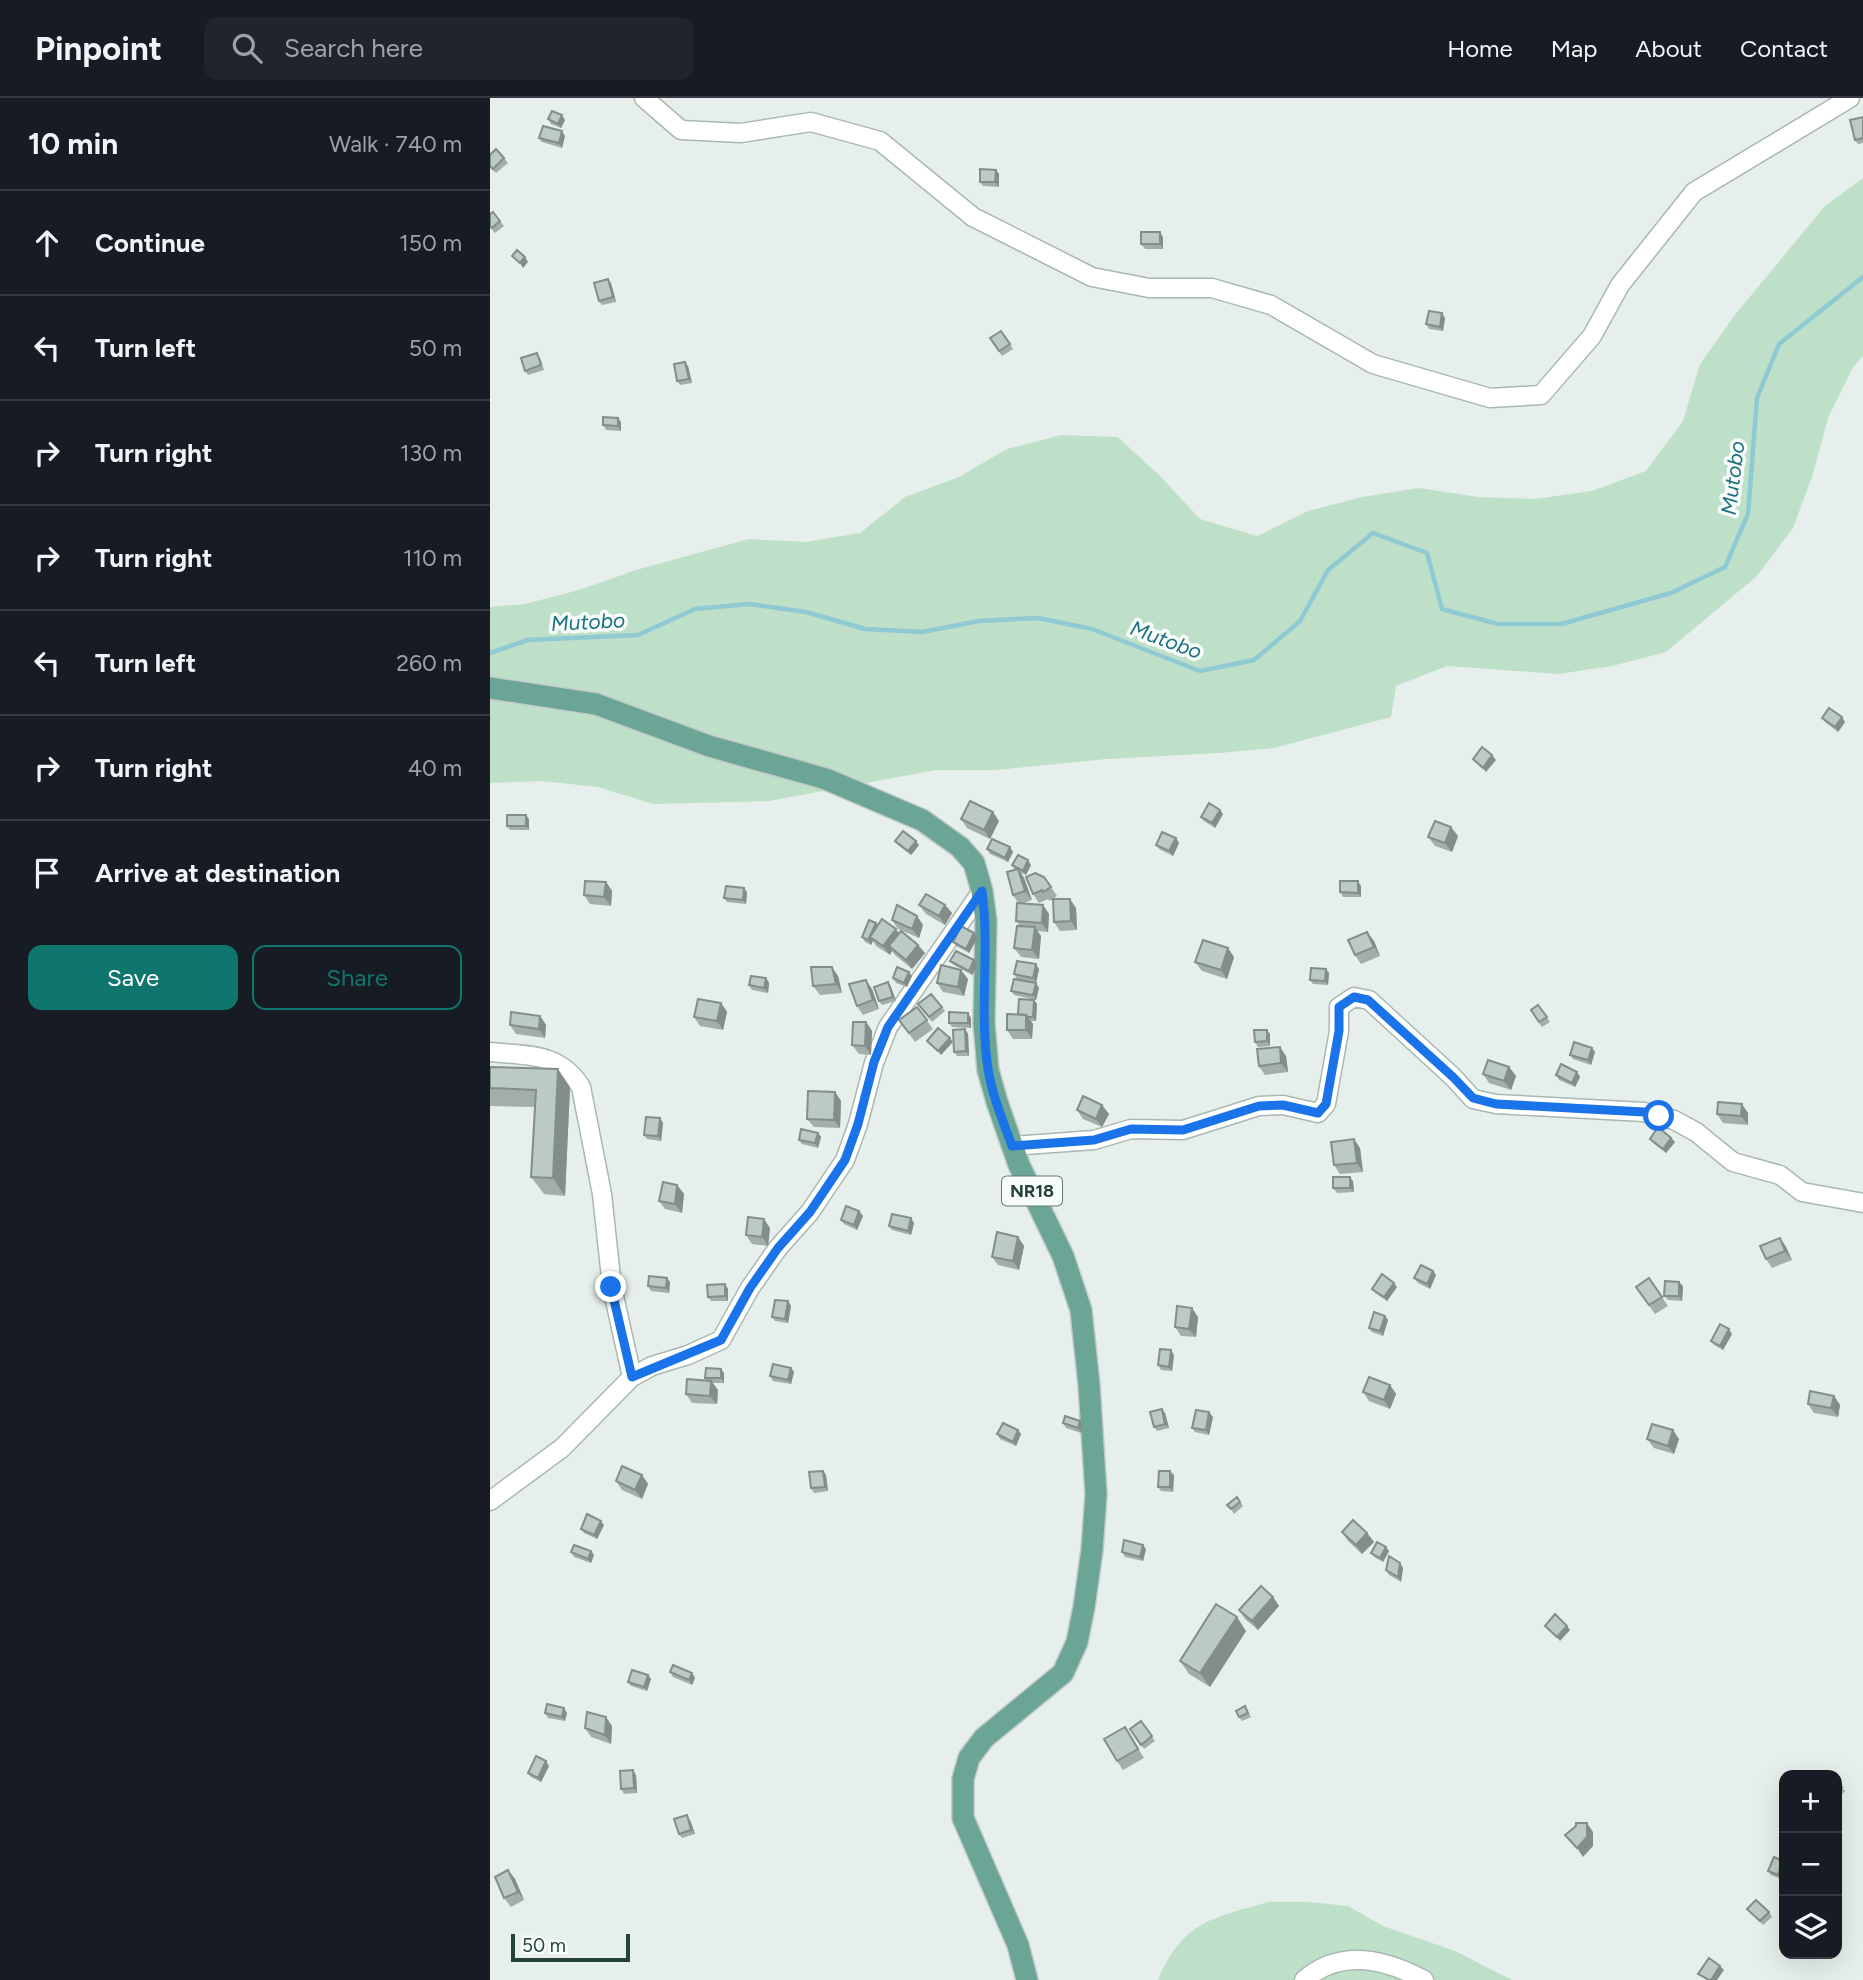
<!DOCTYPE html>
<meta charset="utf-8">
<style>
:root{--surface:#171b24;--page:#20242c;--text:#f1f3f6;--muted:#9ea1a6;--line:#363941;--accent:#0f766e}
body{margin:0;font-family:Figtree,sans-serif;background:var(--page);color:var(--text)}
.controls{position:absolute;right:21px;bottom:21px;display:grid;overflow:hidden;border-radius:14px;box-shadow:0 7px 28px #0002}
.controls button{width:63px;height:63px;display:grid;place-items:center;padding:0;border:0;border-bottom:2px solid var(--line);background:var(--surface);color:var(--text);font:35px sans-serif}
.scale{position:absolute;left:21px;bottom:18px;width:119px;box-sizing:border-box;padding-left:7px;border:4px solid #24423a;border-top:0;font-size:19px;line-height:24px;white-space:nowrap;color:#24423a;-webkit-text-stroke:5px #f7fbf9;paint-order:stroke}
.stop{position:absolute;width:21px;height:21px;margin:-16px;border:5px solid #1a73e8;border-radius:50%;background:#fff}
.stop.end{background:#1a73e8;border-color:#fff;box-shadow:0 2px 7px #0008}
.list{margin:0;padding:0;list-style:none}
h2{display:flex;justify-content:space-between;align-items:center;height:91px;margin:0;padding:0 28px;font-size:30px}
h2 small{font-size:23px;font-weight:400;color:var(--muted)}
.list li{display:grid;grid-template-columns:46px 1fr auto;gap:21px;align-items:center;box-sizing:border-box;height:105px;padding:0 28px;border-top:2px solid var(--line)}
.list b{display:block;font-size:26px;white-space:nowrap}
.list em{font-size:23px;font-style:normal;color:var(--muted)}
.actions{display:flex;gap:14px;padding:21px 28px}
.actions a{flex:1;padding:16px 0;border:2px solid var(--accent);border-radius:14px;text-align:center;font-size:24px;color:var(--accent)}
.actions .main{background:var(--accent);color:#fff}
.icon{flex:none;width:38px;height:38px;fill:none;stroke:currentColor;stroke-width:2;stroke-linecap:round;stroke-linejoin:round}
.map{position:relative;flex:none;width:1373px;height:1882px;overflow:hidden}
header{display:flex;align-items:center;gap:42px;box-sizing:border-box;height:98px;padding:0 35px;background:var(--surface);border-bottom:2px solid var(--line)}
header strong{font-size:33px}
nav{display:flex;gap:38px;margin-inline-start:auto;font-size:24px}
.search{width:490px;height:63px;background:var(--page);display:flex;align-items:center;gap:18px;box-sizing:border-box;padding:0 24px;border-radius:14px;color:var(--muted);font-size:26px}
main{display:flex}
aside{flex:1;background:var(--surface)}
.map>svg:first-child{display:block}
</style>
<header>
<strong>Pinpoint</strong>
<div class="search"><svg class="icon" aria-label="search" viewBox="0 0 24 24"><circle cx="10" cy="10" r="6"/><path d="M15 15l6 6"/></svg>Search here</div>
<nav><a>Home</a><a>Map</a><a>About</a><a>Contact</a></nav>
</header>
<main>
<aside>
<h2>10 min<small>Walk · 740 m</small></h2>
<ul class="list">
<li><svg class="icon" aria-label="ahead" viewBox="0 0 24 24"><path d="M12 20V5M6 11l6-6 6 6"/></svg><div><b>Continue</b></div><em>150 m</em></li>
<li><svg class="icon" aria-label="left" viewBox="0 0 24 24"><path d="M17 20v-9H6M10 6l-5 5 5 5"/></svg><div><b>Turn left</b></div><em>50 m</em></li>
<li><svg class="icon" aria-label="right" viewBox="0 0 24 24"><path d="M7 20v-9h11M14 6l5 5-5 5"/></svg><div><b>Turn right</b></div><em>130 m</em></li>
<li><svg class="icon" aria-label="right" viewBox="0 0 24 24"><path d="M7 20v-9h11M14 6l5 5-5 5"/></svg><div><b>Turn right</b></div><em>110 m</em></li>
<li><svg class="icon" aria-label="left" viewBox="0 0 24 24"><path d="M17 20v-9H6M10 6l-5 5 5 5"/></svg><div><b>Turn left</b></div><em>260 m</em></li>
<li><svg class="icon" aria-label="right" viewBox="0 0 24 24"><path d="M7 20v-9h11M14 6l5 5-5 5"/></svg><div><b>Turn right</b></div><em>40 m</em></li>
<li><svg class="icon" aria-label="arrive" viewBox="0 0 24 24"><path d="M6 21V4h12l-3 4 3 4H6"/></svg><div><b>Arrive at destination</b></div></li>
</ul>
<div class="actions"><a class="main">Save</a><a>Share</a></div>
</aside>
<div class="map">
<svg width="1373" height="1882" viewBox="0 0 1373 1882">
<rect width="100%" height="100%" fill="#e6efeb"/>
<!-- green -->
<g fill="#bfe0c8">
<polygon points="1373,80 1373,258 1363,269 1338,320 1323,376 1303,430 1267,478 1176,554 1122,568 1068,576 957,568 906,588 901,619 784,650 730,655 617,661 506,672 446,672 279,703 163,706 108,689 52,683 0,685 0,509 35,506 89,492 146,472 259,441 316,444 370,435 415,399 469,379 517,351 571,337 628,339 671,379 710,421 767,438 818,413 872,399 929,390 988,399 1045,401 1102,393 1156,373 1193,323 1210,266 1244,218 1335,108"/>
<path d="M779,1804H819L858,1808L893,1828L965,1853L1022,1882H668C693,1823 722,1820 779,1804Z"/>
</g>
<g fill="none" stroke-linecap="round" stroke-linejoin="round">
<!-- stream -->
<polyline stroke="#8ec9d4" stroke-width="4.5" points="0,555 38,542 148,537 205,511 259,506 316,514 375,531 432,534 489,523 548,520 602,531 710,573 764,562 810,523 838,472 883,435 937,455 952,511 1008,526 1071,526 1181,495 1235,469 1258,416 1267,300 1289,246 1373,179"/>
<!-- minor casing -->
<g stroke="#a8b8b2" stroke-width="21">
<g id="minor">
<polyline points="154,0 191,32 251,35 321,24 390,43 483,119 602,179 659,190 722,190 781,207 883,266 1000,300 1051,297 1102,238 1130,187 1204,94 1360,0"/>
<path d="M0,954C38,958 69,954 91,989L112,1096L122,1189L142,1279"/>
<polyline points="522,1048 604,1042 641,1031 693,1032 769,1008 793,1007 828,1015 836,1006 849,933 849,909 864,899 879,902 963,979 983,1001 1006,1006 1154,1014 1184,1022 1206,1034 1243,1064 1290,1077 1312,1094 1373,1105"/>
<polyline points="0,1403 72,1350 142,1279 162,1268 198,1257 231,1242 260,1190 288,1150 320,1114 355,1062 368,1026 384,965 398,929 492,793"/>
<path d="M814,1882C851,1850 895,1861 934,1882"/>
</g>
</g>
<!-- primary casing -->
<g stroke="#c2cac8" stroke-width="24">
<polyline id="primary" points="0,590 106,606 219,648 336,681 432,722 470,749 484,765 492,793 496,823 494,925 498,972 507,1004 529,1067 573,1158 591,1212 599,1287 606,1396 602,1452 594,1509 587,1544 573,1575 494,1640 479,1660 473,1681 473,1720 528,1847 537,1882"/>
</g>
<!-- minor -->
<use href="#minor" stroke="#fff" stroke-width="18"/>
<!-- primary -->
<use href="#primary" stroke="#6aa596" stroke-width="21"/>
</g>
<!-- wall -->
<g fill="#a1aea9">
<polygon points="1373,19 1373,45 1368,46 1365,42"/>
<polygon points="58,21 75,22 71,30 61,26"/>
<polygon points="75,38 72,50 52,44 49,40"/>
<polygon points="0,57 14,60 18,65 6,75 0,69"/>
<polygon points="506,72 509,76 509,89 493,88 490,84"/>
<polygon points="3,114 14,128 5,135 0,129"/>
<polygon points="673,139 673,151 655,151 651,146"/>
<polygon points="121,185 126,204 112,207 109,203"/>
<polygon points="955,220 953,233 939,231 936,226"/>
<polygon points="511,233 523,251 512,258 500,240"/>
<polygon points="50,259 54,272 38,277 35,273"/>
<polygon points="198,268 202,285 190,287 187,283"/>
<polygon points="131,324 131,333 116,332 113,327"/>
<polygon points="1332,620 1355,624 1348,634 1335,624"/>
<polygon points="733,716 725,730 714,723 711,719"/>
<polygon points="39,721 39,732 20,732 17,728"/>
<polygon points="471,721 509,723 500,741 477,730"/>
<polygon points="968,738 962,754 945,748 938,739"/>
<polygon points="405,743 429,747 421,757 408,747"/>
<polygon points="689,745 683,758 669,751 666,747"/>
<polygon points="497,751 523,754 518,764 500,756"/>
<polygon points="522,767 541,767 536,777 531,775 534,780 542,802 531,806 553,807 559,816 558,834 547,833 551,838 549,861 531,859 524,850 530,828 526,823 529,806 523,797 525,772"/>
<polygon points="554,779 567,798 560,803 558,801 549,805 543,796"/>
<polygon points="116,784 122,793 121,808 100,806 94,797"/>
<polygon points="871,788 871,799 853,799 850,794"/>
<polygon points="257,794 256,806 237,804 234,800"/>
<polygon points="429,807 455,807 462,815 455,827 436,816"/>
<polygon points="586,810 587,832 570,833 564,824"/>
<polygon points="427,818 433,827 429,840 408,831 402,822"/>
<polygon points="386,825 388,828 409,835 428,847 435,855 422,871 405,857 402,853 400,857 386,848 383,843 381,847 375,844 372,839"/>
<polygon points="484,835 488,839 479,855 466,848 463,844"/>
<polygon points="884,843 890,858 871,866 865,857"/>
<polygon points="744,859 737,881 712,873 705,864"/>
<polygon points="484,862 488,867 482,877 464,867 460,863"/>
<polygon points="549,871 546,885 527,881 524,876"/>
<polygon points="419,874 422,878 417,889 406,885 403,880"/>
<polygon points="839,875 838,887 823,886 820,882"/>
<polygon points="348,878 352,895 330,897 323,888"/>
<polygon points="276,880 279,885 278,895 262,892 259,887"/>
<polygon points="478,881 474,898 453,894 447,885"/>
<polygon points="398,884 401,889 406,903 392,907 389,903"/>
<polygon points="549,890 546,902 524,897 521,893"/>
<polygon points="382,891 389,911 373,917 367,908"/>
<polygon points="544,902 547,906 546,923 541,923 543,926 542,941 523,941 517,932 528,916"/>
<polygon points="231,905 237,914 233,932 210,928 204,919"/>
<polygon points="428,906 452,909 455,913 442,924"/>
<polygon points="1048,907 1060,924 1052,929 1041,912"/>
<polygon points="427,909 443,931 425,944 409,922"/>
<polygon points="50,918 56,927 55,940 26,936 20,927"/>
<polygon points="481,920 481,930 462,929 459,925"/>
<polygon points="376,924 382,933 381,957 369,956 362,947"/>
<polygon points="475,931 478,936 479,958 467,958 464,954"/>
<polygon points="780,936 780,948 768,949 765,944"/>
<polygon points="1102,950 1105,954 1101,967 1083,961 1080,957"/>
<polygon points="796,958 798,974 775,977 769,968"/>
<polygon points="0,969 80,989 75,1098 54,1096 41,1079 45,1009 0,1008"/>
<polygon points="1019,969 1026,978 1021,992 999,985 993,976"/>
<polygon points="1087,974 1090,979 1085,989 1069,982 1066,977"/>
<polygon points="345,994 351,1003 350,1030 324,1029 317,1021"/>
<polygon points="587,1012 619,1016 612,1029 593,1021"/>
<polygon points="1258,1015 1258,1027 1233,1025 1227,1016"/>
<polygon points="170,1020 173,1025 171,1043 157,1041 154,1037"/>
<polygon points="328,1035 331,1039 328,1050 312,1046 309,1042"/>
<polygon points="1181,1040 1185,1044 1176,1055 1163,1045 1160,1041"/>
<polygon points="870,1050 873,1074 850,1076 844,1067"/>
<polygon points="863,1083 864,1094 847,1095 843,1090"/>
<polygon points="187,1087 194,1096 192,1115 175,1111 169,1103"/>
<polygon points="369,1113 373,1118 367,1132 354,1126 351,1122"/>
<polygon points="424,1125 421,1137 402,1132 399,1128"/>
<polygon points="280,1130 278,1148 262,1146 256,1137"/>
<polygon points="528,1139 534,1148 529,1172 508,1167 502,1159"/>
<polygon points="1290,1140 1296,1149 1302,1162 1282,1170 1276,1161"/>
<polygon points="943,1173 946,1177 940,1191 928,1185 924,1180"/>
<polygon points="1159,1180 1178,1208 1165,1216 1146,1189"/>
<polygon points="180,1184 179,1195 161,1193 158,1188"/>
<polygon points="235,1186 238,1191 238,1203 221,1203 218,1199"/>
<polygon points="1193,1188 1192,1203 1178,1202 1174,1198"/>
<polygon points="907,1189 897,1203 885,1195 882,1191"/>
<polygon points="298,1203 301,1208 298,1225 285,1223 282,1219"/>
<polygon points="895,1218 898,1222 893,1238 882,1234 879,1230"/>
<polygon points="708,1219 706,1239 691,1238 685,1229"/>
<polygon points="1242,1236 1233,1252 1224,1247 1221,1243"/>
<polygon points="684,1257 682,1273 671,1272 668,1267"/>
<polygon points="301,1270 304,1274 301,1286 283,1283 280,1278"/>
<polygon points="234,1275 234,1285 223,1285 228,1292 227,1306 202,1305 196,1296 217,1283 215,1280"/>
<polygon points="900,1287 906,1296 900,1311 879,1303 873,1294"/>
<polygon points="1344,1298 1350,1307 1348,1319 1324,1315 1318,1306"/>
<polygon points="675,1315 679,1330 667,1333 664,1329"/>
<polygon points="723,1319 719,1337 705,1334 702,1330"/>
<polygon points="590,1323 593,1327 591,1335 576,1330 573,1325"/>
<polygon points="528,1332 531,1336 526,1348 510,1341 507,1336"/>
<polygon points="1157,1341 1189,1341 1184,1356 1164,1350"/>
<polygon points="333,1373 336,1377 338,1393 324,1395 321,1390"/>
<polygon points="152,1377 158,1386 152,1401 132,1392 126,1383"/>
<polygon points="684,1377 683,1394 671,1393 668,1389"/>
<polygon points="747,1399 753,1408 744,1416 741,1411"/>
<polygon points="114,1427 107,1441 94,1435 91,1431"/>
<polygon points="852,1434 877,1435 884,1444 872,1456 858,1443"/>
<polygon points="896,1449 899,1453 893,1464 884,1459 881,1455"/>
<polygon points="656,1451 653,1463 635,1459 632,1454"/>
<polygon points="101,1453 104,1457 101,1465 84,1459 81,1454"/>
<polygon points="910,1465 913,1470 911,1484 899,1477 896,1472"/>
<polygon points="783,1499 789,1508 768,1532 755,1521 749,1512"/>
<polygon points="756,1533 720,1589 699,1576 690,1563"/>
<polygon points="180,1574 202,1575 205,1580 202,1587 183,1579"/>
<polygon points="158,1577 161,1581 157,1593 141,1588 138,1584"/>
<polygon points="755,1608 761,1619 752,1623 749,1619"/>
<polygon points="55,1615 77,1615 75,1623 58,1620"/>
<polygon points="651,1623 665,1643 654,1651 640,1631"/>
<polygon points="122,1628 121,1646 101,1639 95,1630"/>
<polygon points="635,1629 654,1660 633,1672 627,1663"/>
<polygon points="59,1668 51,1684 41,1679 38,1675"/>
<polygon points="146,1677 147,1695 134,1696 131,1691"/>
<polygon points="1347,1684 1355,1693 1347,1702"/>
<polygon points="200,1722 205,1736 192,1740 189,1736"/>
<polygon points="1293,1763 1294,1765 1294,1773 1291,1781 1281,1777 1278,1773"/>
<polygon points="18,1772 25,1781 34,1802 21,1809 14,1800"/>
<polygon points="1257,1811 1279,1814 1282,1819 1273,1827"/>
</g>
<!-- shaded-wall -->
<g fill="#838d89">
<polygon points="72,17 75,22 71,30 68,26"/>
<polygon points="72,33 75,38 72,50 69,45"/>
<polygon points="506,72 509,76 509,89 505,84"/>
<polygon points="670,134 673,139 673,151 670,146"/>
<polygon points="35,159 38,164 33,170 30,165"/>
<polygon points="118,181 121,185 126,204 123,199"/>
<polygon points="952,215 955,220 953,233 950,229"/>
<polygon points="195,264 198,268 202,285 199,281"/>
<polygon points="128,320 131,324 131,333 128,328"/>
<polygon points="1352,619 1355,624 1348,634 1345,629"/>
<polygon points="1002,657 1006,662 996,674 993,670"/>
<polygon points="730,712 733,716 725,730 722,725"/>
<polygon points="503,714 509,723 500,741 494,732"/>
<polygon points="36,717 39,721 39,732 36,728"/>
<polygon points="961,729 968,738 962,754 955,745"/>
<polygon points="686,740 689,745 683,758 679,753"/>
<polygon points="426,743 429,747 421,757 418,753"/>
<polygon points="520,749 523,754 518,764 515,760"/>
<polygon points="538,762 541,767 536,777 533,773"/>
<polygon points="528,771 534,780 542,802 535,793"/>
<polygon points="868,783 871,788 871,799 868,795"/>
<polygon points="116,784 122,793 121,808 114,799"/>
<polygon points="254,790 257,794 256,806 253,802"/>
<polygon points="580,801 586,810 587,832 581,823"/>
<polygon points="455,807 462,815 455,827 449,818"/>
<polygon points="553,807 559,816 558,834 552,825"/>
<polygon points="427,818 433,827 429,840 422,831"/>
<polygon points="386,825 389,829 380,839 383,843 381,847 378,842"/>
<polygon points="545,829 551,838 549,861 542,852"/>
<polygon points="406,831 412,840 399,848 402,853 400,857 393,848"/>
<polygon points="877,834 884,843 890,858 884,849"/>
<polygon points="484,835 488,839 479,855 476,851"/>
<polygon points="428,847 435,855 422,871 416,862"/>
<polygon points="738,850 744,859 737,881 731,872"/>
<polygon points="484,862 488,867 482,877 479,873"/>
<polygon points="546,866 549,871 546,885 543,880"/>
<polygon points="342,869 348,878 352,895 346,886"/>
<polygon points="836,871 839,875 838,887 835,883"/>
<polygon points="471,872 478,881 474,898 468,889"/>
<polygon points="419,874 422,878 417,889 414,885"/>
<polygon points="276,880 279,885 278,895 274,890"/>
<polygon points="376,882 382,891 389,911 383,902"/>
<polygon points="398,884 401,889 406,903 403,899"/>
<polygon points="546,885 549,890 546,902 543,897"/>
<polygon points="544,902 547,906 546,923 543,919"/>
<polygon points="231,905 237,914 233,932 227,923"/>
<polygon points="478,915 481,920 481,930 478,925"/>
<polygon points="536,917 543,926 542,941 536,932"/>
<polygon points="50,918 56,927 55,940 49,931"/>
<polygon points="376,924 382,933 381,957 375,948"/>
<polygon points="475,931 478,936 479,958 476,953"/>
<polygon points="777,932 780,936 780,948 777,943"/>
<polygon points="460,940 463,944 451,957 448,953"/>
<polygon points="790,949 796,958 798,974 791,965"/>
<polygon points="1102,950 1105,954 1101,967 1098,962"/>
<polygon points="1019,969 1026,978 1021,992 1014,983"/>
<polygon points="68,971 80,989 75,1098 63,1080"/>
<polygon points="1087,974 1090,979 1085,989 1082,985"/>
<polygon points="345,994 351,1003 350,1030 344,1022"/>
<polygon points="1252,1006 1258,1015 1258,1027 1251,1018"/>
<polygon points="612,1007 619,1016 612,1029 606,1021"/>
<polygon points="170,1020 173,1025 171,1043 168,1038"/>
<polygon points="328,1035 331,1039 328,1050 325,1045"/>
<polygon points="1181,1040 1185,1044 1176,1055 1173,1051"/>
<polygon points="864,1041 870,1050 873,1074 867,1065"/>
<polygon points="860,1079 863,1083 864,1094 860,1090"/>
<polygon points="187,1087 194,1096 192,1115 185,1106"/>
<polygon points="369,1113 373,1118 367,1132 364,1127"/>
<polygon points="421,1120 424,1125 421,1137 418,1133"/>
<polygon points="274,1121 280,1130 278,1148 272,1139"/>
<polygon points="528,1139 534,1148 529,1172 523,1163"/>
<polygon points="1290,1140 1296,1149 1302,1162 1295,1153"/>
<polygon points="943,1173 946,1177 940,1191 937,1186"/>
<polygon points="177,1180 180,1184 179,1195 176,1190"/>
<polygon points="1189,1184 1193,1188 1192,1203 1189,1198"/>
<polygon points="904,1185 907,1189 897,1203 894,1199"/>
<polygon points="235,1186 238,1191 238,1203 235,1198"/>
<polygon points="298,1203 301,1208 298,1225 295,1221"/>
<polygon points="702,1210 708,1219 706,1239 699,1231"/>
<polygon points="895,1218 898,1222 893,1238 890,1233"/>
<polygon points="1239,1231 1242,1236 1233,1252 1230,1248"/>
<polygon points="681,1252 684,1257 682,1273 679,1269"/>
<polygon points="301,1270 304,1274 301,1286 298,1282"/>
<polygon points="231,1271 234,1275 234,1285 231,1280"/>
<polygon points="221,1283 228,1292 227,1306 220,1298"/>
<polygon points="900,1287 906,1296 900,1311 894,1302"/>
<polygon points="1344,1298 1350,1307 1348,1319 1341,1310"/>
<polygon points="672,1311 675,1315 679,1330 675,1326"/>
<polygon points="719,1314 723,1319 719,1337 716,1332"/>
<polygon points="590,1323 593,1327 591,1335 588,1330"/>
<polygon points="528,1332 531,1336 526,1348 523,1344"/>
<polygon points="1183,1332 1189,1341 1184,1356 1178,1348"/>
<polygon points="333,1373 336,1377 338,1393 335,1389"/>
<polygon points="680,1373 684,1377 683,1394 680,1389"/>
<polygon points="152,1377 158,1386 152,1401 145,1392"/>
<polygon points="111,1423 114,1427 107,1441 104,1437"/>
<polygon points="877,1435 884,1444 872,1456 866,1447"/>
<polygon points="653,1447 656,1451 653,1463 650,1459"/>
<polygon points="896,1449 899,1453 893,1464 890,1460"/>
<polygon points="101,1453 104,1457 101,1465 98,1461"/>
<polygon points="910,1465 913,1470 911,1484 908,1479"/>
<polygon points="783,1499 789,1508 768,1532 762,1523"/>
<polygon points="747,1519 756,1533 720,1589 710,1575"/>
<polygon points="1077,1528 1080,1532 1070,1543 1067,1539"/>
<polygon points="202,1575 205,1580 202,1587 199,1582"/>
<polygon points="158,1577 161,1581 157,1593 154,1589"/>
<polygon points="74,1610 77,1615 75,1623 72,1619"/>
<polygon points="116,1619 122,1628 121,1646 115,1637"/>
<polygon points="56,1663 59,1668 51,1684 48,1680"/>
<polygon points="143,1672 146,1677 147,1695 144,1690"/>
<polygon points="197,1717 200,1722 205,1736 201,1732"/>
<polygon points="1097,1725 1103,1734 1103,1748 1093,1759 1087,1750"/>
<polygon points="1293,1763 1294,1765 1294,1773 1291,1781 1288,1777"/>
<polygon points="18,1772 25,1781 34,1802 28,1794"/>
<polygon points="1230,1868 1234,1872 1227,1882 1221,1882"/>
</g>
<!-- building -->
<g fill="#bbcac4" stroke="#838d89" stroke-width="2">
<polygon points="62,13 72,17 68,26 58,21"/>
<polygon points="1373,19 1373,40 1365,42 1360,22"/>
<polygon points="53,28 72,33 69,45 49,40"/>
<polygon points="6,51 14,60 3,71 0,68 0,57"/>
<polygon points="490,71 506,72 505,84 490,84"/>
<polygon points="3,114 10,123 2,130 0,128 0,116"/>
<rect x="651" y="134" width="19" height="12"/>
<polygon points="27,152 35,159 30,165 22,158"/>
<polygon points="118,181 123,199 109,203 104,185"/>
<polygon points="939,213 952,215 950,229 936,226"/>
<polygon points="511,233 520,246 509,253 500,240"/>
<polygon points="47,255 51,267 35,273 31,260"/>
<polygon points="195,264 199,281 187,283 184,266"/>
<polygon points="113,319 128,320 128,328 113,327"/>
<polygon points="1339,610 1352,619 1345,629 1332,620"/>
<polygon points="992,649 1002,657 993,670 983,661"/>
<polygon points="480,703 503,714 494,732 471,721"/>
<polygon points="719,705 730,712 722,725 711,719"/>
<rect x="17" y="717" width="19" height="11"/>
<polygon points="945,723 961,729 955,745 938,739"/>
<polygon points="413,733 426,743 418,753 405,743"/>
<polygon points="672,734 686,740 679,753 666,747"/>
<polygon points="502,741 520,749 515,760 497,751"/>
<polygon points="528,757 538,762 533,773 522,767"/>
<polygon points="528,771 535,793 523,797 517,774"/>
<polygon points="545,775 554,779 561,789 553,794 552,792 543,796 536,779"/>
<polygon points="95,783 116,784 114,799 94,797"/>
<polygon points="850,783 868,783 868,795 850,794"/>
<polygon points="236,788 254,790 253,802 234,800"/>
<polygon points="436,796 455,807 449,818 429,807"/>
<polygon points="563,801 580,801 581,823 564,824"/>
<polygon points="527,805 553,807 552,825 526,823"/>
<polygon points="407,807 427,818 422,831 402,822"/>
<polygon points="392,821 406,831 393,848 380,839"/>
<polygon points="379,822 386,825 378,842 372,839"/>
<polygon points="471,828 484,835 476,851 463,844"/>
<polygon points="527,828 545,829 542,852 524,850"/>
<polygon points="411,833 428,847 416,862 399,848"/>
<polygon points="877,834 884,849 865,857 858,842"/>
<polygon points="713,842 738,850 731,872 705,864"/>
<polygon points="466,853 484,862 479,873 460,863"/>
<polygon points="527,863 546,866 543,880 524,876"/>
<polygon points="451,867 471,872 468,889 447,885"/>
<polygon points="321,869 342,869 346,886 323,888"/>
<polygon points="407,869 419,874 414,885 403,880"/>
<polygon points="821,870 836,871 835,883 820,882"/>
<polygon points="261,878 276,880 274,890 259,887"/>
<polygon points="524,881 546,885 543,897 521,893"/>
<polygon points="376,882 383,902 367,908 359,886"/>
<polygon points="398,884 403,899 389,903 384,889"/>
<polygon points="441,896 452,909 439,919 428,906"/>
<polygon points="208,901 231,905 227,923 204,919"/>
<polygon points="529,901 544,902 543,919 538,919 536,917 528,916"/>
<polygon points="1048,907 1057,919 1049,924 1041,912"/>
<polygon points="427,909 437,922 419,935 409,922"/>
<polygon points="21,914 50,918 49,931 20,927"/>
<polygon points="459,914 478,915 478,925 459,925"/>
<polygon points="517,916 536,917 536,932 517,932"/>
<polygon points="363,924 376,924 375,948 362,947"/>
<polygon points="448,930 460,940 448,953 437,943"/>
<polygon points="475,931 476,953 464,954 463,932"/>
<polygon points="764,932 777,932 777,943 765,944"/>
<polygon points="1084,944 1102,950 1098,962 1080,957"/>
<polygon points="790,949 791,965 769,968 767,951"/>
<polygon points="998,962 1019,969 1014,983 993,976"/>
<polygon points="1071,966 1087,974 1082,985 1066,977"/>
<polygon points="0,969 68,971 63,1080 41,1079 46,992 0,990"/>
<polygon points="318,993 345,994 344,1022 317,1021"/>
<polygon points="593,998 612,1007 606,1021 587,1012"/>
<polygon points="1228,1004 1252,1006 1251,1018 1227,1016"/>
<polygon points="156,1019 170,1020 168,1038 154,1037"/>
<polygon points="1168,1029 1181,1040 1173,1051 1160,1041"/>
<polygon points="311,1031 328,1035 325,1045 309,1042"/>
<polygon points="864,1041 867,1065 844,1067 841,1044"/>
<rect x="843" y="1079" width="17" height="11"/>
<polygon points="173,1084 187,1087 185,1106 169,1103"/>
<polygon points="356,1108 369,1113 364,1127 351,1122"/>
<polygon points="402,1116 421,1120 418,1133 399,1128"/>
<polygon points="258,1119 274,1121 272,1139 256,1137"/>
<polygon points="507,1134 528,1139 523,1163 502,1159"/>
<polygon points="1290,1140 1295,1153 1276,1161 1270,1148"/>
<polygon points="931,1167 943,1173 937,1186 924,1180"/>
<polygon points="892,1176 904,1185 894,1199 882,1191"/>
<polygon points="159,1178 177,1180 176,1190 158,1188"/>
<polygon points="1159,1180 1172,1199 1159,1207 1146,1189"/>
<polygon points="1175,1183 1189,1184 1189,1198 1174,1198"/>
<polygon points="235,1186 235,1198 218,1199 217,1187"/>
<polygon points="285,1202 298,1203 295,1221 282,1219"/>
<polygon points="687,1208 702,1210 699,1231 685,1229"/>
<polygon points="884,1214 895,1218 890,1233 879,1230"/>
<polygon points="1230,1226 1239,1231 1230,1248 1221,1243"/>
<polygon points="670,1251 681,1252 679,1269 668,1267"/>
<polygon points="283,1266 301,1270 298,1282 280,1278"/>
<polygon points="216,1270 231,1271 231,1280 215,1280"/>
<polygon points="879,1279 900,1287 894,1302 873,1294"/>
<polygon points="197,1281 221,1283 220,1298 196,1296"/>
<polygon points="1320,1293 1344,1298 1341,1310 1318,1306"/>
<polygon points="672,1311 675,1326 664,1329 660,1314"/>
<polygon points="706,1312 719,1314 716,1332 702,1330"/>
<polygon points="575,1318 590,1323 588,1330 573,1325"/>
<polygon points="513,1325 528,1332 523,1344 507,1336"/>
<polygon points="1162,1326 1183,1332 1178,1348 1157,1341"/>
<polygon points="132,1368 152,1377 145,1392 126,1383"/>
<polygon points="333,1373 335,1389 321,1390 319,1374"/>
<polygon points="669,1373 680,1373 680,1389 668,1389"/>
<polygon points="747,1399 750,1404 741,1411 737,1407"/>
<polygon points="97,1416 111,1423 104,1437 91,1431"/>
<polygon points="863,1422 877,1435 866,1447 852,1434"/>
<polygon points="634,1442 653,1447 650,1459 632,1454"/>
<polygon points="887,1444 896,1449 890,1460 881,1455"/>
<polygon points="84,1447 101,1453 98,1461 81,1454"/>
<polygon points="899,1458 910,1465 908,1479 896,1472"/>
<polygon points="771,1488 783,1499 762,1523 749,1512"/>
<polygon points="726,1506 747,1519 710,1575 690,1563"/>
<polygon points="1065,1516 1077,1528 1067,1539 1055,1528"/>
<polygon points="183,1567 202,1575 199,1582 180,1574"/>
<polygon points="142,1572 158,1577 154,1589 138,1584"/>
<polygon points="57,1606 74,1610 72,1619 55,1615"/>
<polygon points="755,1608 758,1615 749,1619 746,1613"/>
<polygon points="97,1614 116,1619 115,1637 95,1630"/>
<polygon points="651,1623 662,1638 651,1647 640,1631"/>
<polygon points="635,1629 648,1651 627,1663 614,1641"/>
<polygon points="46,1658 56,1663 48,1680 38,1675"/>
<polygon points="143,1672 144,1690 131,1691 130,1673"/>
<polygon points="1347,1684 1352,1689 1347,1694"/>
<polygon points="197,1717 201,1732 189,1736 184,1721"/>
<polygon points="1086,1725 1097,1725 1097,1739 1087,1750 1075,1737 1086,1728"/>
<polygon points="1284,1759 1293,1763 1288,1777 1278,1773"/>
<polygon points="18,1772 28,1794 14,1800 5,1779"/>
<polygon points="1266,1802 1279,1814 1270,1823 1257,1811"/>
<polygon points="1219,1860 1230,1868 1221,1882 1219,1882 1208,1876"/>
</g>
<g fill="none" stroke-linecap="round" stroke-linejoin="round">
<!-- route -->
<path stroke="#1a73e8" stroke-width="9" d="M121,1189L142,1279L231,1242L260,1190L288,1150L320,1114L355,1062L368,1026L384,964L398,929L492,793C500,852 489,912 498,971C502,997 513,1023 522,1048L604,1042L641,1031L693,1032L769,1008L793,1007L828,1015L836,1006L849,933V909L864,899L878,902L963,979L983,1000L1006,1006L1154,1014L1169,1018"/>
</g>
<g text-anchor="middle" stroke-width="7" stroke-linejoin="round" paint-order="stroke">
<!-- shield labels -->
<rect fill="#f7fbf9" stroke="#637a73" stroke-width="2" x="512" y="1078.5" width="60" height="29" rx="5"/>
<g font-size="18" font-weight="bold" fill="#24423a">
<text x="542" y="1099">NR18</text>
</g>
<!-- water labels -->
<g font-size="21" font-style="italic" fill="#1c6f80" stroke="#f7fbf9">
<text transform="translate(1243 380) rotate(-83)" y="7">Mutobo</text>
<text transform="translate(98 524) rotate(-3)" y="7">Mutobo</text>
<text transform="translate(676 542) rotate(20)" y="7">Mutobo</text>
</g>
</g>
</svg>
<div class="controls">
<button>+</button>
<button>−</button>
<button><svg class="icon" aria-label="layers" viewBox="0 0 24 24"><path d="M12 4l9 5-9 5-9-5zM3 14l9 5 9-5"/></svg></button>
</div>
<div class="scale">50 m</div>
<div class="stop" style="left:1169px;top:1018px"></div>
<div class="stop end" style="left:121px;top:1189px"></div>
</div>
</main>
